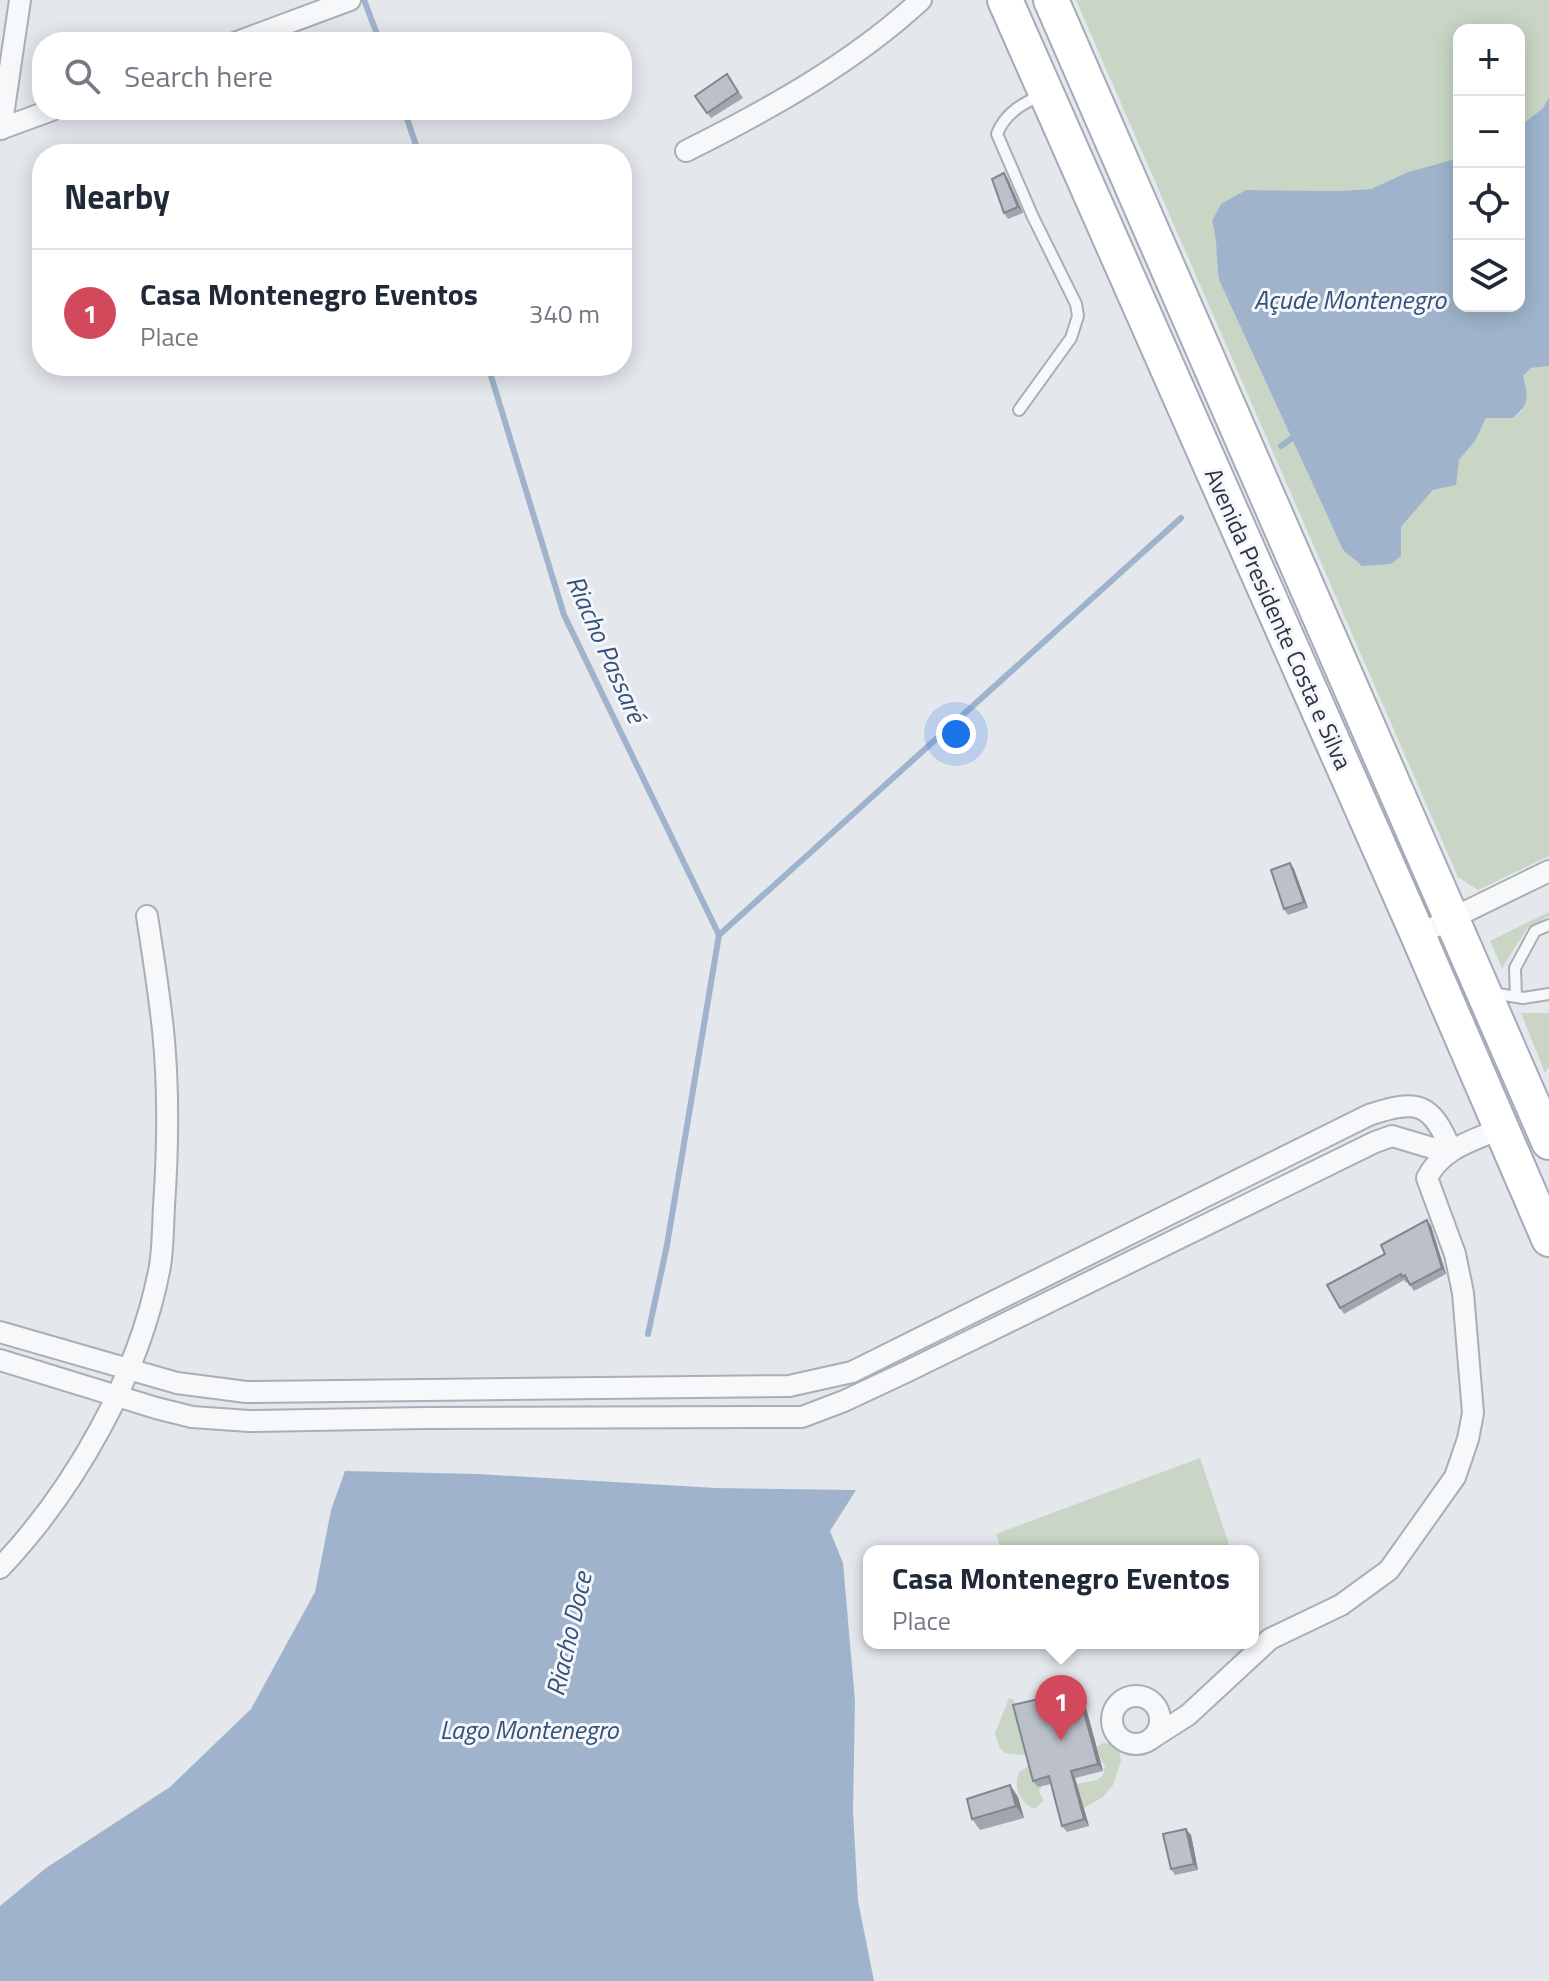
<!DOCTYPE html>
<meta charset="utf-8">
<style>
:root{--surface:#fff;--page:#f6f6f7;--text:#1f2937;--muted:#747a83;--line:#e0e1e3;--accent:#d1495b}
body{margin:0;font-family:"Titillium Web",sans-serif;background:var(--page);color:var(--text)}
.controls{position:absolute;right:24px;top:24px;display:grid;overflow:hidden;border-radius:16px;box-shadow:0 4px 20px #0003}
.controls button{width:72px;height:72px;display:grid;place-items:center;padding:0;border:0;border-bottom:2px solid var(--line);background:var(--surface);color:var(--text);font:40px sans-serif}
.you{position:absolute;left:956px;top:734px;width:28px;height:28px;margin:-20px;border:6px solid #fff;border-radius:50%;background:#1a73e8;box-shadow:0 0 0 12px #1a73e833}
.badge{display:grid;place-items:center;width:52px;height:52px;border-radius:50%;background:var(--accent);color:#fff;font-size:26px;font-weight:700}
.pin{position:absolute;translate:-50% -66px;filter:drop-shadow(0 2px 4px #0008)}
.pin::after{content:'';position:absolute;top:42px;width:28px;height:24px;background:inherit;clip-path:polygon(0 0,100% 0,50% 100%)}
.popup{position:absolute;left:863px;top:1545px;width:396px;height:104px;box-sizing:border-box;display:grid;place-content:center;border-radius:16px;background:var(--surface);filter:drop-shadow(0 2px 6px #0005);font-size:26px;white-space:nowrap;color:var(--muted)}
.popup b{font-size:30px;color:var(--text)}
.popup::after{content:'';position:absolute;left:50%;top:100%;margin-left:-16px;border:16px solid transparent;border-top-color:var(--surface)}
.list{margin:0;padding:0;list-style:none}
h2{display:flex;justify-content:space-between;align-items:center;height:104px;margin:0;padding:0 32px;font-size:34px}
h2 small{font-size:26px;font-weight:400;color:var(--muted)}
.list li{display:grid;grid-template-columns:52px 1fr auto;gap:24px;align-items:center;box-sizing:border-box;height:128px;padding:0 32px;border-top:2px solid var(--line)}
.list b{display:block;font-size:30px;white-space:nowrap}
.list p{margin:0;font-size:26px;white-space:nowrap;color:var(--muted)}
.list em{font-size:26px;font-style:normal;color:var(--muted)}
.icon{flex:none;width:44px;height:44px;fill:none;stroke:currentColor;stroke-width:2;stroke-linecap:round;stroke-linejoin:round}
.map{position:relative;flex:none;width:1549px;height:1981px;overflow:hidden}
.search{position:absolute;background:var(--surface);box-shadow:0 4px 20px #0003;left:32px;top:32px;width:600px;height:88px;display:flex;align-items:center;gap:20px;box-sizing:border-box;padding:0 28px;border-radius:32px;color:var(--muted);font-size:30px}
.panel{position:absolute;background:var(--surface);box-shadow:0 4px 20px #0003;left:32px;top:144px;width:600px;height:232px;border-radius:32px}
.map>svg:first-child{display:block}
</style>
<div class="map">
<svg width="1549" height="1981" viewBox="0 0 1549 1981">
<rect width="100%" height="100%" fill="#e4e7ec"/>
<!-- green -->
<g fill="#c9d6c5">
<path d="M1076,0H1549V97L1543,108L1519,127V30H1459V158L1408,172L1371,189L1337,191L1246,190L1212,221C1219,240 1216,260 1219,280L1343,550L1362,566L1401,527L1433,490L1455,485L1459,460L1475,441L1486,418H1513L1522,411L1523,376L1531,368L1549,366V856L1478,890L1458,877Z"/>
<polygon points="1549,912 1549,916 1528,927 1502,968 1490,941"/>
<polygon points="1521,1013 1549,1013 1549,1067 1545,1073"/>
<polygon points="1200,1458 1231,1551 1002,1551 996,1534"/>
<polygon points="1009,1698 1013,1699 1017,1705 1029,1751 1025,1755 1005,1753 999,1747 995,1733"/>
<polygon points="1103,1743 1112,1744 1119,1748 1121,1761 1113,1785 1103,1797 1084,1808 1077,1784 1097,1780 1103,1775 1105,1766 1100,1758 1097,1746"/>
<path d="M1032,1764L1042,1786L1039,1791L1044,1801L1034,1809C1019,1801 1013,1788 1019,1772Z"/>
</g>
<!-- water -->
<g fill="#9fb4cc">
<path d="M1549,97V366L1531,368L1523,376C1528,396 1530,404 1513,418H1486L1475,441L1459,460L1456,485L1433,490L1401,527V556L1391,564L1362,566L1343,550L1219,280C1216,260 1218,240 1212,221L1221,204L1246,190L1337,191L1371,189L1408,172L1459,158V306H1519V127L1543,108Z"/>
<polygon points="345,1471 478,1474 716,1488 856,1490 830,1531 843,1563 855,1701 853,1811 858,1901 874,1981 0,1981 0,1906 46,1868 170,1787 251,1709 315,1592 331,1510"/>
</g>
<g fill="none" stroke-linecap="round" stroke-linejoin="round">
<!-- stream -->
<g stroke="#9fb4cc" stroke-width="6">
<polyline points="364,0 380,42"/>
<polyline points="404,110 419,154"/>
<polyline points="488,366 564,615 719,935"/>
<polyline points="1281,446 1295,436"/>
<polyline points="719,935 1181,518"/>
<polyline points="648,1334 667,1245 719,935"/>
</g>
<!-- lane casing -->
<g stroke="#a9aeb7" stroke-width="14">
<g id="lane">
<path d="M1019,410L1071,338L1078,316L1076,304L1033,217L997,134C1005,113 1023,103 1042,95"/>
<polyline points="1492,993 1523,998 1549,994"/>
<polyline points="1516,997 1515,968 1535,931 1549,925"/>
</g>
</g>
<!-- street casing -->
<g stroke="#a9aeb7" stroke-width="24">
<g id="street">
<polyline points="237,42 350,0"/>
<polyline points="0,129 52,110"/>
<polyline points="1,129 20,0"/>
<path d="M686,151C768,110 853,63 921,0"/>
<polyline points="1418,935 1549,871"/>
<path d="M0,1332L177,1383L246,1392L789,1386L852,1372L1369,1115C1418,1099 1431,1102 1451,1150"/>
<polyline points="0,1360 156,1408 192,1417 249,1421 425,1418 802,1417 844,1401 906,1372 1375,1142 1392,1136 1439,1150 1451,1150"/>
<path d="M0,1568C75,1489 140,1374 160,1266C163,1247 163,1226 164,1206C168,1148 169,1089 163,1030C159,992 153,954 147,916"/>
<circle cx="1136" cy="1720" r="24"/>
<path d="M1152,1738L1188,1715L1270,1639L1341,1605L1389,1570L1455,1477L1468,1439L1473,1413L1463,1293L1455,1254L1427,1178C1442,1148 1472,1141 1502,1128"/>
</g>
</g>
<!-- primary casing -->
<g stroke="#a3abb8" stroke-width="38">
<g id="primary">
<polyline points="1005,0 1418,935 1549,1239"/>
<polyline points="1051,0 1549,1142"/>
</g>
</g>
<!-- lane -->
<use href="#lane" stroke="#f7f8fa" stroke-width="10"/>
<!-- street -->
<use href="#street" stroke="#f7f8fa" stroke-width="20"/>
<!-- primary -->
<use href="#primary" stroke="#fff" stroke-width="34"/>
</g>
<!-- wall -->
<g fill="#a1a5ae">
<polygon points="727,74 743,98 711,118 695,96"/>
<polygon points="1004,173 1008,179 1023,213 1008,219 1004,213"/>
<polygon points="1290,863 1294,869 1308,908 1288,915 1284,909"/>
<polygon points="1427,1220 1431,1226 1446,1274 1414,1291 1408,1282 1406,1283 1404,1280 1344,1314 1340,1308"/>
<polygon points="1083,1697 1103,1771 1075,1778 1089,1826 1067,1832 1062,1826 1051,1784 1038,1787 1033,1781"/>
<polygon points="1010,1785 1018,1797 1024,1818 980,1830 972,1819"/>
<polygon points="1191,1835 1198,1870 1175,1875 1171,1869"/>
</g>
<!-- shaded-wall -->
<g fill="#83868d">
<polygon points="1004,173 1008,179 1023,213 1018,207"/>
<polygon points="1290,863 1294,869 1308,908 1304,902"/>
<polygon points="1427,1220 1431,1226 1446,1274 1442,1268"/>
<polygon points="1078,1690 1083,1697 1103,1771 1098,1764"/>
<polygon points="1071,1771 1075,1778 1089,1826 1084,1819"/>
<polygon points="1010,1785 1018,1797 1024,1818 1016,1806"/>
<polygon points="1186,1829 1191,1835 1198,1870 1194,1864"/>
</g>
<!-- building -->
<g fill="#bbc0ca" stroke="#83868d" stroke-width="2">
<polygon points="727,74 738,92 707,113 695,96"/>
<polygon points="1004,173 1018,207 1004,213 992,179"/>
<polygon points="1290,863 1304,902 1284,909 1271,870"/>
<polygon points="1427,1220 1442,1268 1410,1285 1405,1275 1402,1277 1401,1274 1340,1308 1327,1285 1385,1254 1381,1245"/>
<polygon points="1078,1690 1098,1764 1071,1771 1084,1819 1062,1826 1049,1776 1033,1781 1013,1705"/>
<polygon points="1010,1785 1016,1806 972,1819 967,1799"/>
<polygon points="1186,1829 1194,1864 1171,1869 1163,1834"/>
</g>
<g text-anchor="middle" stroke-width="6" stroke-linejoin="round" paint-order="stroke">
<!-- street labels -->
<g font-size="24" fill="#2b3445" stroke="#f4f6f9">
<text transform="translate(1278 619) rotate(66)" y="8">Avenida Presidente Costa e Silva</text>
</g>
<!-- water labels -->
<g font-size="26" font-style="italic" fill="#34527a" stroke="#f4f6f9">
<text x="1350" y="309">Açude Montenegro</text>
<text transform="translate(606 649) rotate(66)" y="9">Riacho Passaré</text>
<text transform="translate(569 1634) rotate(-77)" y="9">Riacho Doce</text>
<text x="529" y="1739">Lago Montenegro</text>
</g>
</g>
</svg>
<div class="controls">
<button>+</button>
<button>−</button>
<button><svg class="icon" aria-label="locate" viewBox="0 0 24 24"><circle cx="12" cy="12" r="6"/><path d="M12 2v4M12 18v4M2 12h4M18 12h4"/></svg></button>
<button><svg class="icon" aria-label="layers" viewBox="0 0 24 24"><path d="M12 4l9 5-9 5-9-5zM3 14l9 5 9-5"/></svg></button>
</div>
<div class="you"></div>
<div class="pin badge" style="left:1061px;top:1741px">1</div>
<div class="popup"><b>Casa Montenegro Eventos</b>Place</div>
<div class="search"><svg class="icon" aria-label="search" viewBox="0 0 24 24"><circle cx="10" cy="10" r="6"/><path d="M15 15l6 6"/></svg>Search here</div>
<section class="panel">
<h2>Nearby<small></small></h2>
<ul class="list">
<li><span class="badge">1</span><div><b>Casa Montenegro Eventos</b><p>Place</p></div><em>340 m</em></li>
</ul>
</section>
</div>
